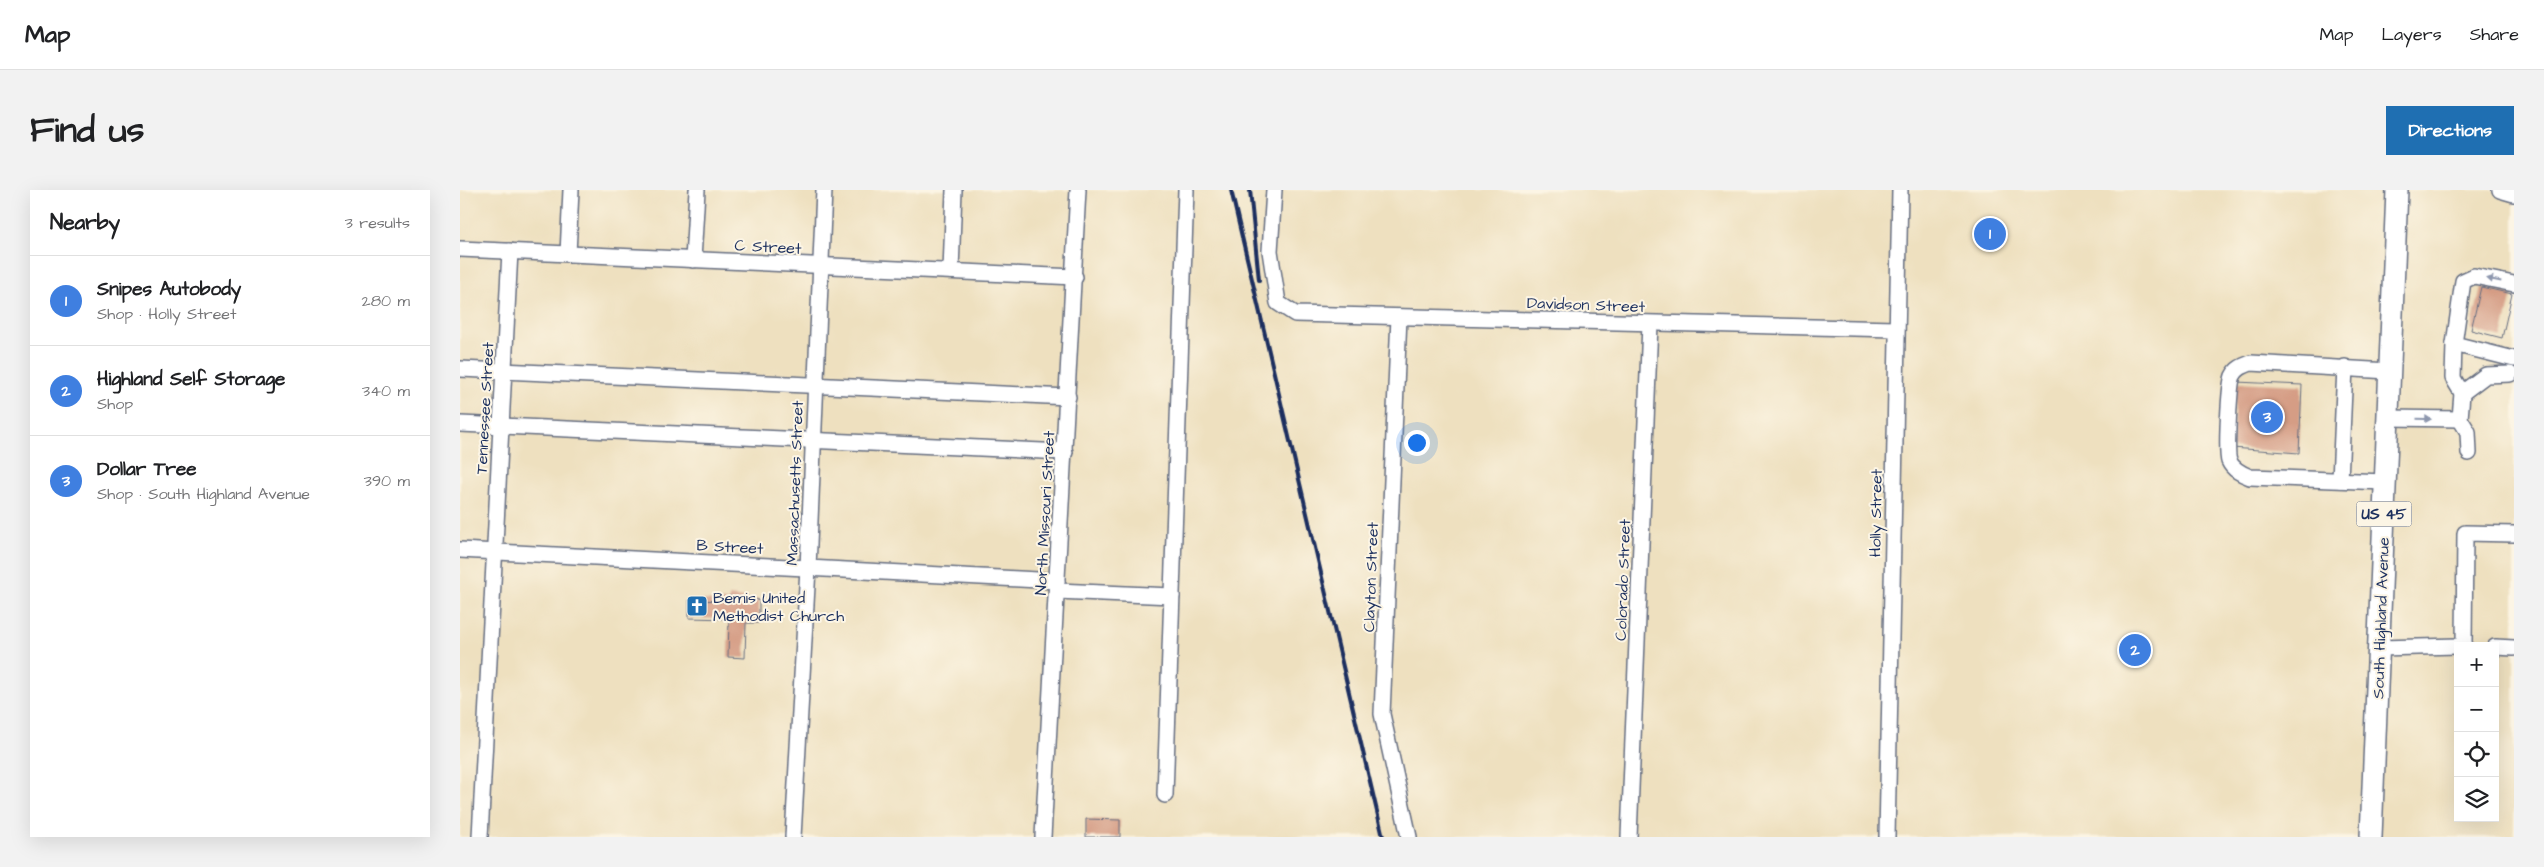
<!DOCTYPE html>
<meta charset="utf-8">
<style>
:root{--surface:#fff;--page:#f2f2f2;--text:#202124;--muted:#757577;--line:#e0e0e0;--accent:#1f6fb2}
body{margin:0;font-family:"Architects Daughter",sans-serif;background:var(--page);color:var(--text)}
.controls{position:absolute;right:15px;bottom:15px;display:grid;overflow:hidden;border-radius:0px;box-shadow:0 5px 20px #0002}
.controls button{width:45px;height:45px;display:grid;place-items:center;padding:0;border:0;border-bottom:1px solid var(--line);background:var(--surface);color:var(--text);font:25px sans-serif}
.you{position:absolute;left:956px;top:252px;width:18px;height:18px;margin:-12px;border:4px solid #fff;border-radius:50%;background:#1a73e8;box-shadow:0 0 0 8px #1a73e833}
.badge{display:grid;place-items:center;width:32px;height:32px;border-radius:50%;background:var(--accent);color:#fff;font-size:16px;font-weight:700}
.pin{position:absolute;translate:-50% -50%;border:2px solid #fff;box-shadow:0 1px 5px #0006}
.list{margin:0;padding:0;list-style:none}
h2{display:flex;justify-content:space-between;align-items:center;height:65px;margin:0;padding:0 20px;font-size:21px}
h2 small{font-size:16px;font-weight:400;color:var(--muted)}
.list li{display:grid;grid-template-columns:32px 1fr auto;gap:15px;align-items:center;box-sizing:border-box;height:90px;padding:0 20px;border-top:1px solid var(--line)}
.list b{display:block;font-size:19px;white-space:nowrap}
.list p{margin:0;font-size:16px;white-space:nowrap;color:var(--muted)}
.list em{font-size:16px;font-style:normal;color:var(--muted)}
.icon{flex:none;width:28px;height:28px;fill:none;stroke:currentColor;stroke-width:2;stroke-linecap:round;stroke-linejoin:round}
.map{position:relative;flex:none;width:2054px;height:647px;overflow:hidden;border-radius:0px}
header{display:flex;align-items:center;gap:30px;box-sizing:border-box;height:70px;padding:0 25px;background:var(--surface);border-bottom:1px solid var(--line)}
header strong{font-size:24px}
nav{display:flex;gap:28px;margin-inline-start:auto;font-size:18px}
.intro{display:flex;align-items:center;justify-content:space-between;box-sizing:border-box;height:120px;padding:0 30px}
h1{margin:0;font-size:35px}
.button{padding:12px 22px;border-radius:0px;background:var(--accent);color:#fff;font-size:18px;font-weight:700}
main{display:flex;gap:30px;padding:0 30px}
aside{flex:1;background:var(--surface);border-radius:0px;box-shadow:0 5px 20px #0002}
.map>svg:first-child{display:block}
</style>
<header>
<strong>Map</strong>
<nav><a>Map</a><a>Layers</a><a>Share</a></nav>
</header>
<div class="intro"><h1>Find us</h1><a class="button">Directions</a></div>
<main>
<aside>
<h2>Nearby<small>3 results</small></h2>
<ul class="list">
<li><span class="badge" style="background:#3f7fe0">1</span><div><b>Snipes Autobody</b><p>Shop · Holly Street</p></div><em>280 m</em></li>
<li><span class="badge" style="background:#3f7fe0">2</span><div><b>Highland Self Storage</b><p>Shop</p></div><em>340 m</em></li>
<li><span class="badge" style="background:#3f7fe0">3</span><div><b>Dollar Tree</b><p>Shop · South Highland Avenue</p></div><em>390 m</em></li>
</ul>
</aside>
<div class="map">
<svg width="2054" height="647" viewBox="0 0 2054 647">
<rect width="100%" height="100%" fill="#fcf5e5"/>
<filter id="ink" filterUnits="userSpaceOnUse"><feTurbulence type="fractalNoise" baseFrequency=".02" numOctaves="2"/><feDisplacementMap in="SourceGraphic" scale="10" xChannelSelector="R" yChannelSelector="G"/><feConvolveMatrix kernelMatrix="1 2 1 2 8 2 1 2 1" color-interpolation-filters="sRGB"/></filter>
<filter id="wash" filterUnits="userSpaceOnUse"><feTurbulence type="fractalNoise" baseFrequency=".0096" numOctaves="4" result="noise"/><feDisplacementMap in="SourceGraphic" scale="20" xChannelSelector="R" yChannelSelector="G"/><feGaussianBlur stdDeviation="1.12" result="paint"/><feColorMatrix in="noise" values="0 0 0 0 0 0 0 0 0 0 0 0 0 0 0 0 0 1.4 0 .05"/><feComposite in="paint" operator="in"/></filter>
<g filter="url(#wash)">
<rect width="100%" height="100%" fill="#eee0bf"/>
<g id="blocks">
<!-- building -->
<g fill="#d59d85">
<polygon points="2021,97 2052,104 2042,148 2011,140"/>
<polygon points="1776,192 1842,195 1839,263 1772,258"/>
<polygon points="269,406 299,410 299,433 286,433 285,468 268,467 269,429 229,428 229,410 269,411"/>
<polygon points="626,629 660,630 660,647 626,647"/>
</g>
</g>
</g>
<g filter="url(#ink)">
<use href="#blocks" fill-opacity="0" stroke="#656d80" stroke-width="1"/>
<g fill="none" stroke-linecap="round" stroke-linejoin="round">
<!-- minor casing -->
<g stroke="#656d80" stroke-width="18">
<g id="minor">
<polyline points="814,0 810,61 818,113 835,124 1435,139"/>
<polyline points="2040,0 2054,4"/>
<polyline points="0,59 615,87"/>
<polyline points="108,64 111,0"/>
<polyline points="233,70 237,0"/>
<polyline points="491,81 494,0"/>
<polyline points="939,127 922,524 949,647"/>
<polyline points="1994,154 2054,169"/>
<polyline points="0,179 608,207"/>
<polyline points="2002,203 2026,185 2050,184"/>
<polyline points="1928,228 2000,229"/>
<polyline points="0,234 605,262"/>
<polyline points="2009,263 2008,242 2000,229 2002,203 1993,188 1994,154 2003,91 2014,86 2054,94"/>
<polyline points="1880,290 1885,177"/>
<path d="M1925,292L1790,287C1782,284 1773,280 1769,271C1766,263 1769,195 1773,186C1777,178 1783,176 1791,173L1929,181"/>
<polyline points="0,360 597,391"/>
<polyline points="597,401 712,406"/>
<polyline points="2004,456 2005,343 2054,344"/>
<polyline points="2035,457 2054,458"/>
<polyline points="1919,458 1998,456"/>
<polyline points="705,605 726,0"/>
<polyline points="20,647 50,61"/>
<polyline points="333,647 348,378 364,0"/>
<polyline points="583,647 618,0"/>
<polyline points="1169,647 1190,134"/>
<polyline points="1427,647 1440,0"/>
</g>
</g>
<!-- highway casing -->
<g stroke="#656d80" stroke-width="24">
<polyline id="highway" points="1911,647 1937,0"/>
</g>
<!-- minor -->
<use href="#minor" stroke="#fff" stroke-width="15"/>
<!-- highway -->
<use href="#highway" stroke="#fff" stroke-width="21"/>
<!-- rail -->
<g stroke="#1b2f5e" stroke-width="4">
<polyline points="771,0 923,647"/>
<polyline points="790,0 799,90"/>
</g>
</g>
<!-- one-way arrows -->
<defs><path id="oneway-solid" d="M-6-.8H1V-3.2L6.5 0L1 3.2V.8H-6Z" transform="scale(1.25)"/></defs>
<g fill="#8d97ae">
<use href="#oneway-solid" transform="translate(2034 90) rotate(-168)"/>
<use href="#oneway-solid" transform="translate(1964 229) rotate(1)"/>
</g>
</g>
<!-- icons -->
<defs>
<g id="church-square" transform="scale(1.125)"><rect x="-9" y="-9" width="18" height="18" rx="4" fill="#1f6fb2" stroke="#fcf5e5"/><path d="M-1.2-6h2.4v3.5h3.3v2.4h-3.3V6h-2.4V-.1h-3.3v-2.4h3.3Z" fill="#fff"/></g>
</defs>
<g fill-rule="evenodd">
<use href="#church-square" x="237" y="416"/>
</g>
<g text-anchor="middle" stroke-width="4" stroke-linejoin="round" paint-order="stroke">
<!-- shield labels -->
<rect fill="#fcf5e5" stroke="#5e6a86" stroke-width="1" x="1896.5" y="311.5" width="55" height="25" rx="4"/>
<g font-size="15" font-weight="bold" fill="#1b2f5e">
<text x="1924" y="329">US 45</text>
</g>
<!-- street labels -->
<g font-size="16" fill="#1b2f5e" stroke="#fcf5e5">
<text transform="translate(308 56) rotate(3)" y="6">C Street</text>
<text transform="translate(1126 114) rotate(2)" y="6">Davidson Street</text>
<text transform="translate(24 218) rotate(-87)" y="6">Tennessee Street</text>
<text transform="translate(334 293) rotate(-88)" y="6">Massachusetts Street</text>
<text transform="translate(584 323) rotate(-87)" y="6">North Missouri Street</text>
<text transform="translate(1415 323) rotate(-89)" y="6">Holly Street</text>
<text transform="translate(270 356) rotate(3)" y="6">B Street</text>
<text transform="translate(910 387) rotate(-88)" y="6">Clayton Street</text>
<text transform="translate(1162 390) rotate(-88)" y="6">Colorado Street</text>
<text transform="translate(1920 428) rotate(-88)" y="6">South Highland Avenue</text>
</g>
<!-- poi labels -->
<g font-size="16" fill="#1b2f5e" stroke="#fcf5e5" text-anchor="start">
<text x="253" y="413">Bemis United<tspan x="253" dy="18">Methodist Church</tspan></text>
</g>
</g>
</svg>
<div class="controls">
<button>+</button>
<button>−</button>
<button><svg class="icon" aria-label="locate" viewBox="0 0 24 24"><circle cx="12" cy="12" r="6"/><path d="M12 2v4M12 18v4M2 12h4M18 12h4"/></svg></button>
<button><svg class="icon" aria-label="layers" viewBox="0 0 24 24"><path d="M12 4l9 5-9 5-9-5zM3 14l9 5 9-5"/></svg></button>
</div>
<div class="you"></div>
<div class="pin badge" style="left:1530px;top:44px;background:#3f7fe0">1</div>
<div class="pin badge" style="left:1675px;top:460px;background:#3f7fe0">2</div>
<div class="pin badge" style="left:1807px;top:227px;background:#3f7fe0">3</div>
</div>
</main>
